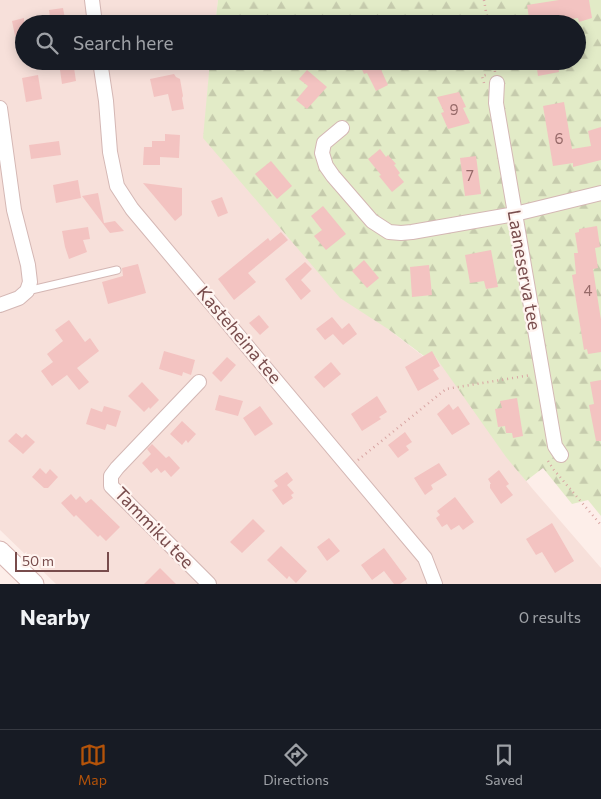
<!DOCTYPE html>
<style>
:root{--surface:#171b24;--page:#242831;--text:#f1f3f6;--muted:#9ea1a6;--line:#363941;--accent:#b45309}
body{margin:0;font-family:Commissioner,sans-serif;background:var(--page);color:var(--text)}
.scale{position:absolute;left:15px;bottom:12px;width:94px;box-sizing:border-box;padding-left:5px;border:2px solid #784c4c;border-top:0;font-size:14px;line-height:18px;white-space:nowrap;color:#784c4c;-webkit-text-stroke:4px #fff4f0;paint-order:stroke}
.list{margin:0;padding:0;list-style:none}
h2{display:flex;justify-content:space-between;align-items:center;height:65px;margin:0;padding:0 20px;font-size:21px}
h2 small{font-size:16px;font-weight:400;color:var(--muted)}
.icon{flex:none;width:28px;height:28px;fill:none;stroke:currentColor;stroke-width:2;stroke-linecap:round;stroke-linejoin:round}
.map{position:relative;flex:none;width:601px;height:584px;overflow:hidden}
.search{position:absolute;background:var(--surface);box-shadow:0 2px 12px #0003;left:15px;right:15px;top:15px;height:55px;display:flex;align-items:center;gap:12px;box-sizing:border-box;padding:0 18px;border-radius:28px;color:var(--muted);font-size:19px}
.sheet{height:145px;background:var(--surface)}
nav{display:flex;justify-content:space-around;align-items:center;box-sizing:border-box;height:70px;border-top:1px solid var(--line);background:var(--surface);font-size:14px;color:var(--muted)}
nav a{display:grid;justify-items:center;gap:2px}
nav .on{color:var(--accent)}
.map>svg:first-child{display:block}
</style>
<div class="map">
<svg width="601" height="584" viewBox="0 0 601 584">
<defs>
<pattern id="forest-firs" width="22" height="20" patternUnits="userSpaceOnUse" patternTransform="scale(1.25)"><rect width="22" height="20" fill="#e2ebc7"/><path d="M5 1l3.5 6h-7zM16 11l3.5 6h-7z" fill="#c6cbad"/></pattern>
</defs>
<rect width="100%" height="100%" fill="#fdeee9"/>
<!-- residential -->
<polygon fill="#f7e0da" points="0,0 218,0 215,24 24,24 24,61 210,61 204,138 388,329 423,356 432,351 507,457 531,487 601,568 601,584 56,584 0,530"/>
<!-- forest -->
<polygon fill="url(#forest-firs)" points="218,0 601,0 601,516 588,500 572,504 543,468 526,481 506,457 432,352 424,356 388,329 340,298 203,138 210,61 577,61 577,24 215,24"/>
<!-- building -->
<g fill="#f3c3c1">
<polygon points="559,0 589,0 592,18 579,22 578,18 551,22 551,24 530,24 527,5"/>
<polygon points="63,8 66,24 51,24 49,10"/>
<polygon points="24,18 24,35 15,36 12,21"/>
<polygon points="73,61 76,81 62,84 59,63"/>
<polygon points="358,61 377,61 388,85 376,91 367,73 364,74"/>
<polygon points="536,61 557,61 559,72 538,76"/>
<polygon points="307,70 327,87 307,109 296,100 308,86 299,79"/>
<polygon points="174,74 176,77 180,79 183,96 182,98 184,109 172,111 168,94 154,97 150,79"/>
<polygon points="38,75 42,99 26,102 22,78"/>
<polygon points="459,92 466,107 463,108 470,123 448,129 441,113 444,112 437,97"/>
<polygon points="564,102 572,149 591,146 588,131 601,127 601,160 573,167 573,163 553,166 543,106"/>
<polygon points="165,134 180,135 179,158 160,157 160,165 143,165 144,147 152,147 152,141 165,141"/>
<polygon points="59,141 61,155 31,159 29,145"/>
<polygon points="380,149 386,157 388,155 396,164 394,165 400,173 398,175 404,182 392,192 379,176 381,175 368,159"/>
<polygon points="476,156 481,194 465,196 460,158"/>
<polygon points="271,161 292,186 277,199 255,174"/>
<polygon points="78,180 81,198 56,203 53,185"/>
<polygon points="143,183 182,188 182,215 175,221"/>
<polygon points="98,193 104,223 115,221 124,231 110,233 82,196"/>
<polygon points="222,197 228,213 218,217 211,201"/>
<polygon points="323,206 346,234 326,250 314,236 322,230 311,216"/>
<polygon points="597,226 600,247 595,248 598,268 593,269 601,320 601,352 588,354 587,349 584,350 572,275 576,274 574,253 578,253 575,233 579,232 579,229"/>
<polygon points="88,227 90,239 83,240 87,252 69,259 65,247 62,231"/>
<polygon points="281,232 288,240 248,273 256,282 234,300 218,279 268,238 270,241"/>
<polygon points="491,250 498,287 486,289 484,281 470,283 465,255"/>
<polygon points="364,260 379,278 367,288 352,271"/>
<polygon points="305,262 312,269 301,280 311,291 301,300 285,279"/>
<polygon points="138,264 146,293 108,304 102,282 123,276 122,268"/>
<polygon points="429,265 432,295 412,297 410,267"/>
<polygon points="259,315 269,327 260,335 249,323"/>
<polygon points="332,317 342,329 349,323 357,334 343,345 333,334 325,340 316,329"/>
<polygon points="69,320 85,342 90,338 99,351 77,368 89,382 79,390 67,375 52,386 41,371 53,362 47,354 63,341 55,330"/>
<polygon points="164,351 195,360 191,375 183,372 182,376 159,369"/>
<polygon points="432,351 440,366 433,370 439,379 418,391 405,367"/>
<polygon points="227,357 236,365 221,382 212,373"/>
<polygon points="331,362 341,374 324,388 314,377"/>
<polygon points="601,380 601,441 596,441 589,405 594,404 590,382"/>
<polygon points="142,382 159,400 150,409 149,407 144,412 128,396"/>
<polygon points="219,395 243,401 238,416 215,410"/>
<polygon points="377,396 387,412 379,417 381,419 362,431 351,414"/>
<polygon points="517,398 523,436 513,438 512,433 506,433 505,426 498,427 495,409 502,408 500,401"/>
<polygon points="449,404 453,410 458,406 470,424 452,435 437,414"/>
<polygon points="104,406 121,411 116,427 107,424 105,430 86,424 91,408 102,412"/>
<polygon points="260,406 273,424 255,436 243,418"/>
<polygon points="182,421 196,434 188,443 186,440 182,445 170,434"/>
<polygon points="405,432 412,442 406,446 409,450 398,458 388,445"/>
<polygon points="16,433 22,438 26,434 35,442 23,454 8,441"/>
<polygon points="152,444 166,458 169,456 180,468 171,477 165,470 161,473 157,468 151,473 142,463 151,454 147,449"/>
<polygon points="439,463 447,475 431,485 433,489 425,495 414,478"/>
<polygon points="40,468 46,474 50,469 58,477 48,488 44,488 32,477"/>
<polygon points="499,470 509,484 506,486 513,495 501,504 490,488 490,484 491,484 488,479"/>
<polygon points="287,472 293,480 287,485 294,493 291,495 293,498 283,505 272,490 278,486 274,481"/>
<polygon points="71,494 76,500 80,496 86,503 91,499 120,527 106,541 100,535 98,537 76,515 74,517 61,503"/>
<polygon points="455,497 474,522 463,530 459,525 451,530 447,524 442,527 436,518 440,515 437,511"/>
<polygon points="253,519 265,531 242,553 230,542"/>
<polygon points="552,523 574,561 555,573 542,552 536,555 526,539"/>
<polygon points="329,538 340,551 327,561 317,547"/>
<polygon points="281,546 307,571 296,583 289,576 287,579 267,560"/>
<polygon points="384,548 407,579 400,584 394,584 384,571 372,580 361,565"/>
<polygon points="160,568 176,584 144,584"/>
</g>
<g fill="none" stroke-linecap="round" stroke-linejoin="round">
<!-- lane casing -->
<g stroke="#d4b7b4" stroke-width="9">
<polyline id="lane" points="27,291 117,270"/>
</g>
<!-- street casing -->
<g stroke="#d4b7b4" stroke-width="16">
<g id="street">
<polyline points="92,0 95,24"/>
<polyline points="100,61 106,101 110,152 117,186 132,209 425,558 435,584"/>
<polyline points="497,83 496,103 555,446 561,455"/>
<polyline points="0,108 14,210 28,265 30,282 27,291 19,298 0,305"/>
<polyline points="342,128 324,143 322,153 326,166 333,176 372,221 389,232 401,233 412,232 515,214 601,193"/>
<polyline points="199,382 117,468 111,476 111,486 209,584"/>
</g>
</g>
<!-- secondary casing -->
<g stroke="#d7b4b1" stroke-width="21">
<polyline id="secondary" points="0,551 34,584"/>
</g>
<!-- path -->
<g stroke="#d8a5a3" stroke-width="2.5" stroke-dasharray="1 4" stroke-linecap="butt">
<polyline points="484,0 488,24"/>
<polyline points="494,61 495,72"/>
<polyline points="484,83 482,76 489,74"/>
<polyline points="358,460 446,389 531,375"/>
<polyline points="548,461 554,470 601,525"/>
</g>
<!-- lane -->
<use href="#lane" stroke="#fff" stroke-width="7"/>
<!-- street -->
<use href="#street" stroke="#fff" stroke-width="14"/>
<!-- secondary -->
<use href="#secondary" stroke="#fff" stroke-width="19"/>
</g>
<g text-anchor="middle" stroke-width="4.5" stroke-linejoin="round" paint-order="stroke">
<!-- number labels -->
<g font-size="15" fill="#976a69">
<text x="454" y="115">9</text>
<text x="559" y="144">6</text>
<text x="470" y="181">7</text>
<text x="588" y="296">4</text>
</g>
<!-- street labels -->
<g font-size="18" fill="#784c4c" stroke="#fff4f0">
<text transform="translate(524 270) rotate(80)" y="6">Laaneserva tee</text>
<text transform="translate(239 335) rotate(50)" y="6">Kasteheina tee</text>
<text transform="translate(154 528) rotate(46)" y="6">Tammiku tee</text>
</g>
</g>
</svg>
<div class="scale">50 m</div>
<div class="search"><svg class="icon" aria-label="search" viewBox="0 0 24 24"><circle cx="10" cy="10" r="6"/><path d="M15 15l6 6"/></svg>Search here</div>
</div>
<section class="sheet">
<h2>Nearby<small>0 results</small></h2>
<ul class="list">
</ul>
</section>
<nav>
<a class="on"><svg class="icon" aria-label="map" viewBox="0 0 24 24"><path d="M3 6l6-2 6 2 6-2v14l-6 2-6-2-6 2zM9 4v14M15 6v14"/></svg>Map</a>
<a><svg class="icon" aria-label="directions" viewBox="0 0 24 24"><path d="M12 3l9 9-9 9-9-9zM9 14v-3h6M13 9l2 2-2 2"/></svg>Directions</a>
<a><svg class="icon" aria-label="saved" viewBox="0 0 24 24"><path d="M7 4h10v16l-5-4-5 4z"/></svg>Saved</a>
</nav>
